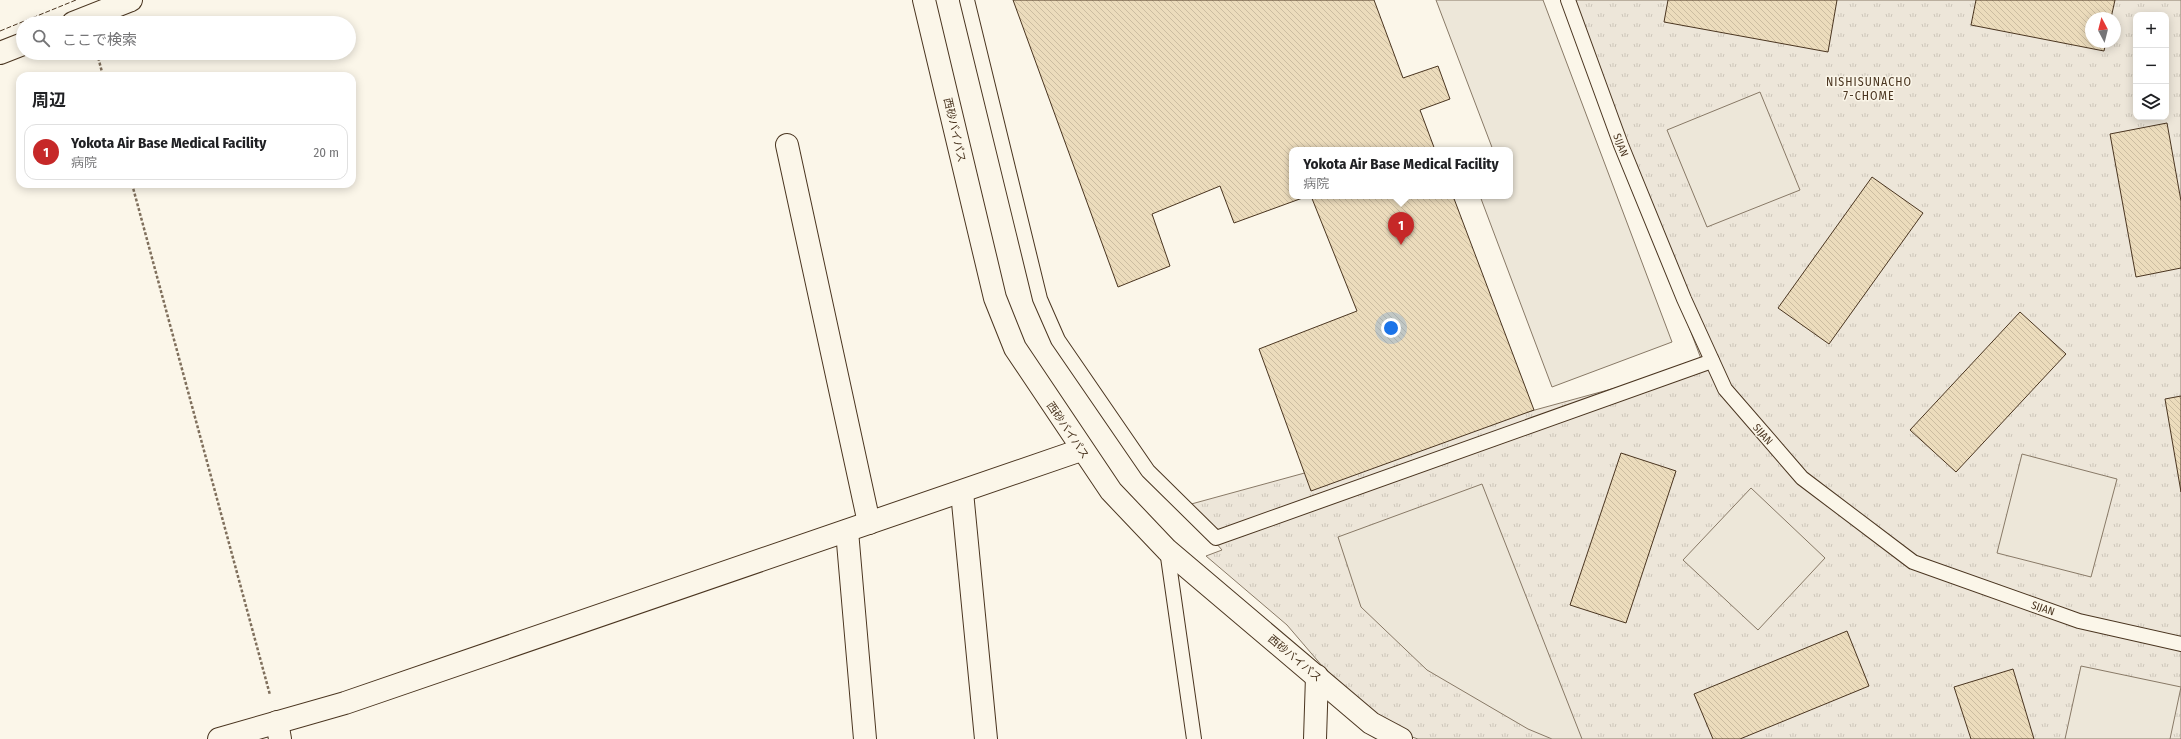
<!DOCTYPE html>
<html lang="ja">
<meta charset="utf-8">
<style>
:root{--surface:#fff;--page:#f6f6f6;--text:#202124;--muted:#757577;--line:#e0e0e0;--accent:#c62828}
body{margin:0;font-family:"Fira Sans Condensed","Noto Sans JP",sans-serif;background:var(--page);color:var(--text)}
.controls{position:absolute;right:12px;top:12px;display:grid;overflow:hidden;border-radius:8px;box-shadow:0 2px 10px #0003}
.controls button{width:36px;height:36px;display:grid;place-items:center;padding:0;border:0;border-bottom:1px solid var(--line);background:var(--surface);color:var(--text);font:20px sans-serif}
.compass{position:absolute;left:2085px;top:12px;width:36px;height:36px;border-radius:50%;background:var(--surface);box-shadow:0 2px 10px #0003;rotate:353deg}
.you{position:absolute;left:1391px;top:328px;width:14px;height:14px;margin:-10px;border:3px solid #fff;border-radius:50%;background:#1a73e8;box-shadow:0 0 0 6px #1a73e833}
.badge{display:grid;place-items:center;width:26px;height:26px;border-radius:50%;background:var(--accent);color:#fff;font-size:13px;font-weight:700}
.pin{position:absolute;translate:-50% -33px;filter:drop-shadow(0 1px 2px #0008)}
.pin::after{content:'';position:absolute;top:21px;width:14px;height:12px;background:inherit;clip-path:polygon(0 0,100% 0,50% 100%)}
.popup{position:absolute;left:1289px;top:147px;width:224px;height:52px;box-sizing:border-box;display:grid;place-content:center;border-radius:8px;background:var(--surface);filter:drop-shadow(0 1px 3px #0005);font-size:13px;white-space:nowrap;color:var(--muted)}
.popup b{font-size:15px;color:var(--text)}
.popup::after{content:'';position:absolute;left:50%;top:100%;margin-left:-8px;border:8px solid transparent;border-top-color:var(--surface)}
.list{margin:0;padding:0;list-style:none}
h2{display:flex;justify-content:space-between;align-items:center;height:52px;margin:0;padding:0 16px;font-size:17px}
h2 small{font-size:13px;font-weight:400;color:var(--muted)}
.list li{display:grid;grid-template-columns:26px 1fr auto;gap:12px;align-items:center;box-sizing:border-box;height:56px;margin:0 8px 8px;padding:0 8px;border:1px solid var(--line);border-radius:12px}
.list b{display:block;font-size:15px;white-space:nowrap}
.list p{margin:0;font-size:13px;white-space:nowrap;color:var(--muted)}
.list em{font-size:13px;font-style:normal;color:var(--muted)}
.icon{flex:none;width:22px;height:22px;fill:none;stroke:currentColor;stroke-width:2;stroke-linecap:round;stroke-linejoin:round}
.map{position:relative;flex:none;width:2181px;height:739px;overflow:hidden}
.search{position:absolute;background:var(--surface);box-shadow:0 2px 10px #0003;left:16px;top:16px;width:340px;height:44px;display:flex;align-items:center;gap:10px;box-sizing:border-box;padding:0 14px;border-radius:22px;color:var(--muted);font-size:15px}
.panel{position:absolute;background:var(--surface);box-shadow:0 2px 10px #0003;left:16px;top:72px;width:340px;height:116px;border-radius:12px}
.map>svg:first-child{display:block}
</style>
<div class="map">
<svg width="2181" height="739" viewBox="0 0 2181 739">
<defs>
<pattern id="grass-tufts" width="24" height="20" patternUnits="userSpaceOnUse"><rect width="24" height="20" fill="#ede6d9"/><path d="M3 7l-1-3M5 7V3M7 7l1-3M15 17l-1-3M17 17v-4M19 17l1-3" fill="none" stroke="#cdc6ba"/></pattern>
<pattern id="building-back-hatch" width="6" height="6" patternUnits="userSpaceOnUse"><rect width="6" height="6" fill="#ecdcbc"/><path d="M-1 5l2 2M0 0l6 6M5-1l2 2" fill="none" stroke="#ccbda1"/></pattern>
</defs>
<rect width="100%" height="100%" fill="#fbf6e9"/>
<!-- grass -->
<path fill="url(#grass-tufts)" stroke="#887966" fill-rule="evenodd" d="M1565,0H2181V739H1418L1371,723L1287,625L1206,556L1222,550L1184,506L1703,364ZM2136,15H2166V117H2136ZM2091,18H2115V42H2091Z"/>
<!-- parking -->
<g fill="#ede7d9" stroke="#887966">
<polygon points="1436,0 1543,0 1672,342 1552,387 1480,196 1510,196 1510,150 1493,150"/>
<polygon points="1760,92 1800,190 1707,227 1667,130"/>
<polygon points="2022,454 2117,479 2091,577 1997,553"/>
<polygon points="1482,484 1582,739 1552,739 1528,729 1427,670 1361,607 1338,537"/>
<polygon points="1751,488 1825,558 1758,630 1683,560"/>
<polygon points="2081,666 2181,687 2170,739 2065,739"/>
</g>
<!-- building -->
<g fill="url(#building-back-hatch)" stroke="#4a3520">
<polygon points="1013,0 1374,0 1403,78 1438,66 1450,99 1420,110 1435,150 1292,150 1292,196 1308,196 1234,223 1220,186 1152,214 1170,266 1118,287"/>
<polygon points="1668,0 1837,0 1828,52 1664,22"/>
<polygon points="1976,0 2115,0 2111,18 2091,18 2091,42 2106,42 2104,51 1971,25"/>
<polygon points="2167,123 2181,201 2181,268 2136,277 2110,134"/>
<polygon points="1872,177 1923,213 1829,344 1778,308"/>
<polygon points="1311,196 1453,196 1534,410 1311,491 1259,349 1357,311"/>
<polygon points="2020,312 2066,354 1956,472 1910,430"/>
<polygon points="2181,396 2181,492 2165,399"/>
<polygon points="1621,453 1676,471 1626,623 1570,605"/>
<polygon points="1847,631 1869,686 1740,739 1713,739 1694,694"/>
<polygon points="2013,669 2034,739 1971,739 1954,687"/>
</g>
<g fill="none" stroke-linecap="round" stroke-linejoin="round">
<!-- service casing -->
<g stroke="#4a3520" stroke-width="16">
<g id="service">
<polyline points="967,0 1040,299 1058,340 1148,471 1216,538 1712,361"/>
<polyline points="1568,0 1621,145 1684,299 1725,389 1802,478 1913,562 2079,621 2181,644"/>
<polyline points="1167,550 1194,739"/>
</g>
</g>
<!-- minor casing -->
<g stroke="#4a3520" stroke-width="24">
<g id="minor">
<polyline points="787,145 869,523"/>
<polyline points="962,492 986,739"/>
<polyline points="847,531 865,739"/>
<polyline points="277,722 280,739"/>
<polyline points="1315,739 1317,676"/>
</g>
</g>
<!-- tertiary casing -->
<g stroke="#4a3520" stroke-width="24">
<g id="tertiary">
<polyline points="924,0 995,298 1015,348 1111,491 1167,550 1371,723 1401,739"/>
<polyline points="73,23 131,0"/>
<polyline points="0,53 23,44"/>
<polyline points="219,739 345,703 1081,450"/>
</g>
</g>
<!-- path -->
<g stroke="#7f6f5c" stroke-width="2.5" stroke-dasharray="3 2" stroke-linecap="butt">
<polyline points="97,53 103,76"/>
<polyline points="132,184 270,695"/>
</g>
<!-- service -->
<use href="#service" stroke="#fbf6e9" stroke-width="14"/>
<!-- minor -->
<use href="#minor" stroke="#fbf6e9" stroke-width="22"/>
<!-- tertiary -->
<use href="#tertiary" stroke="#fbf6e9" stroke-width="22"/>
<!-- fence -->
<polyline stroke="#4a3520" stroke-width="1" stroke-dasharray="5 2" stroke-linecap="butt" points="0,31 76,0"/>
</g>
<g text-anchor="middle" stroke-width="3" stroke-linejoin="round" paint-order="stroke">
<!-- street labels -->
<g font-size="11" fill="#4a3520" stroke="#fbf6e9">
<text transform="translate(955 130) rotate(77)" y="4">西砂バイパス</text>
<text transform="translate(1621 145) rotate(69)" y="4">SIJAN</text>
<text transform="translate(1068 430) rotate(56)" y="4">西砂バイパス</text>
<text transform="translate(1763 434) rotate(49)" y="4">SIJAN</text>
<text transform="translate(2043 608) rotate(19)" y="4">SIJAN</text>
<text transform="translate(1295 658) rotate(40)" y="4">西砂バイパス</text>
</g>
<!-- neighbourhood labels -->
<g font-size="12" letter-spacing="1" fill="#4a3520" stroke="#fbf6e9">
<text x="1869" y="86">NISHISUNACHO<tspan x="1869" dy="14">7-CHOME</tspan></text>
</g>
</g>
</svg>
<div class="controls">
<button>+</button>
<button>−</button>
<button><svg class="icon" aria-label="layers" viewBox="0 0 24 24"><path d="M12 4l9 5-9 5-9-5zM3 14l9 5 9-5"/></svg></button>
</div>
<svg class="compass" viewBox="-18 -18 36 36"><path d="M0-13l5 13h-10z" fill="#e53935"/><path d="M0 13l5-13h-10z" fill="#757577"/></svg>
<div class="you"></div>
<div class="pin badge" style="left:1401px;top:245px">1</div>
<div class="popup"><b>Yokota Air Base Medical Facility</b>病院</div>
<div class="search"><svg class="icon" aria-label="search" viewBox="0 0 24 24"><circle cx="10" cy="10" r="6"/><path d="M15 15l6 6"/></svg>ここで検索</div>
<section class="panel">
<h2>周辺<small></small></h2>
<ul class="list">
<li><span class="badge">1</span><div><b>Yokota Air Base Medical Facility</b><p>病院</p></div><em>20 m</em></li>
</ul>
</section>
</div>
